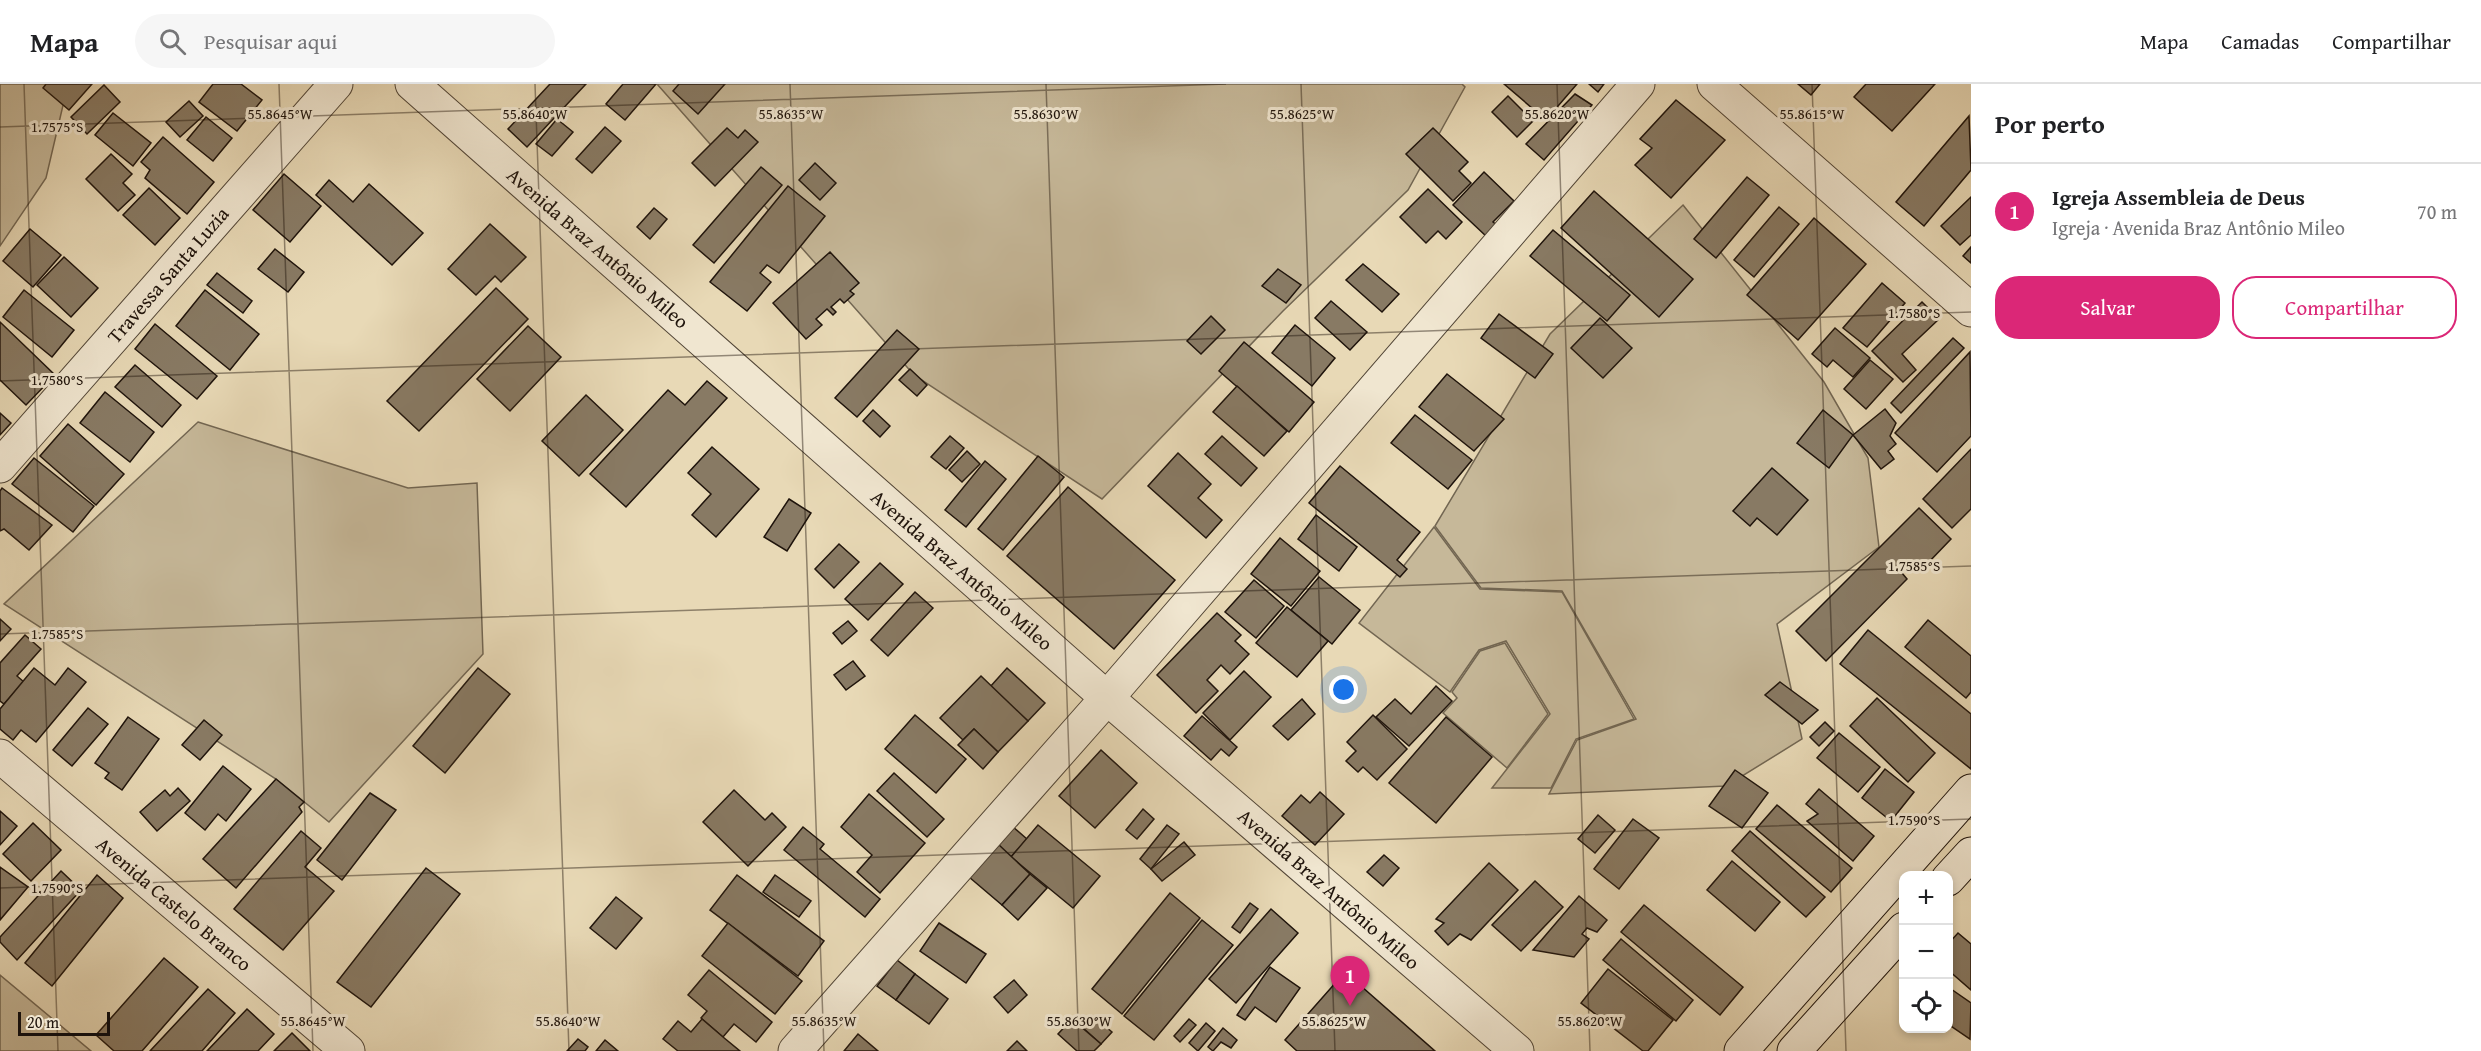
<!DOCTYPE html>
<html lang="pt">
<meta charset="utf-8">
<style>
:root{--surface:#fff;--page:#f6f6f6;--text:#202124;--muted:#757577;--line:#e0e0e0;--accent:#db2777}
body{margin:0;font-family:"Gentium Book Plus",serif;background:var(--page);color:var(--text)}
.controls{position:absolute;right:18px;bottom:18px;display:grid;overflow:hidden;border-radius:12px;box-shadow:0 3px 9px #0003}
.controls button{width:54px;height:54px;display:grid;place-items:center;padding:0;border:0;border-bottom:2px solid var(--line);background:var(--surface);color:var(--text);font:30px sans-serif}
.scale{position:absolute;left:18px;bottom:15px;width:92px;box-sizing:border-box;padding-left:6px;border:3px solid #1f140c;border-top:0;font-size:16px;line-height:21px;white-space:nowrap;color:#1f140c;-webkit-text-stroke:4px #f0e6d0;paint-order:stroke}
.you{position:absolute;left:1344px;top:606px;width:21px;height:21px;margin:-15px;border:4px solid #fff;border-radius:50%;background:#1a73e8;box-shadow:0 0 0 9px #1a73e833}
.badge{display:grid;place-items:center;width:39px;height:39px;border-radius:50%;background:var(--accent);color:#fff;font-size:20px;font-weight:700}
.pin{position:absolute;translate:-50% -50px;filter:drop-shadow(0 2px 3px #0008)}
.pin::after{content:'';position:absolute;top:32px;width:21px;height:18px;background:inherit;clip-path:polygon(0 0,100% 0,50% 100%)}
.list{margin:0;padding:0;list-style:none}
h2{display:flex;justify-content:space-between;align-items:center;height:78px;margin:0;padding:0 24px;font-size:26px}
h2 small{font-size:20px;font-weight:400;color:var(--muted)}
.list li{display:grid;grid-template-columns:39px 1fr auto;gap:18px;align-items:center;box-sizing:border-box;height:96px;padding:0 24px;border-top:2px solid var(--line)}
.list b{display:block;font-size:22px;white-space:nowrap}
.list p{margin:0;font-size:20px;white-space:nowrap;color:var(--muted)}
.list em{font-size:20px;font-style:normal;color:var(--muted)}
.actions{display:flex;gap:12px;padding:18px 24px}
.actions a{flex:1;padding:14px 0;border:2px solid var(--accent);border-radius:24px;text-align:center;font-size:21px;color:var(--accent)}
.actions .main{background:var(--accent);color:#fff}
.icon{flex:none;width:33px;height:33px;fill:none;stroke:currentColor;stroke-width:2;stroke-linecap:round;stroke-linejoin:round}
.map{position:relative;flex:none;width:1971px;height:967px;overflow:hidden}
header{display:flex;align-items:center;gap:36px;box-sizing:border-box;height:84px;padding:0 30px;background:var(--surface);border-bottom:2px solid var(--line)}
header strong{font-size:28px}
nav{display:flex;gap:33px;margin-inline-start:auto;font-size:21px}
.search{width:420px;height:54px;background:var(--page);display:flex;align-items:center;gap:15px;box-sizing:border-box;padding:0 21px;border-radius:33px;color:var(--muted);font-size:22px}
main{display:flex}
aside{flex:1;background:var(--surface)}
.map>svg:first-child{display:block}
</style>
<header>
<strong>Mapa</strong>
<div class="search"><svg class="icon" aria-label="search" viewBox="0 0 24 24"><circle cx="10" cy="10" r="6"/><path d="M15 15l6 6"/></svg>Pesquisar aqui</div>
<nav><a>Mapa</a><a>Camadas</a><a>Compartilhar</a></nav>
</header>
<main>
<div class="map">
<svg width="1971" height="967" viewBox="0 0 1971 967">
<rect width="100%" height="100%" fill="#e8d9b6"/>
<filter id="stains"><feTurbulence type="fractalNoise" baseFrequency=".00333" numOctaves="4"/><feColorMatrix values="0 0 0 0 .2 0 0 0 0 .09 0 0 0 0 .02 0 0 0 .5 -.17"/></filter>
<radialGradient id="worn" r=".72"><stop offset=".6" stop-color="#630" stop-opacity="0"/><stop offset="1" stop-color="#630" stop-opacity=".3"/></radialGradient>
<!-- green -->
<g fill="#c6b899" stroke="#726652" stroke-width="1.5">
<polygon points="0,0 68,0 46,94 0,162"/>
<polygon points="657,0 1462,0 1465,3 1408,106 1283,227 1102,415 914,291"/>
<polygon points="1683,121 1824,298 1868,374 1879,463 1777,540 1802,655 1726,702 1549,710 1577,656 1636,635 1562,507 1481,504 1435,442 1550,250"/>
<polygon points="198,338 408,404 477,399 483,570 329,738 276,695 4,520"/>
<polygon points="1434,443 1480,505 1562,508 1634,635 1576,655 1551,704 1492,704 1550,630 1506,557 1479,566 1450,608 1359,539"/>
<polygon points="1505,559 1548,630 1507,684 1443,629 1457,614 1452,608 1480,567"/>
<polygon points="0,891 91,967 0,967"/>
</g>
<!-- building -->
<g fill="#887a64" stroke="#1f140c" stroke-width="1.5">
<polygon points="46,0 92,0 69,26 43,4"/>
<polygon points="213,0 241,0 262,16 237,47 199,18"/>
<polygon points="550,0 586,0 527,63 508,45"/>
<polygon points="623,0 656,0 625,36 606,20"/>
<polygon points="679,0 725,0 698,30 673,7"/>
<polygon points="1504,0 1577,0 1546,36"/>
<polygon points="1589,0 1604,0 1598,8"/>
<polygon points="1798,0 1820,0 1811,11"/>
<polygon points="1866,0 1935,0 1892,47 1854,13"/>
<polygon points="104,1 120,18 87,50 71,33"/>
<polygon points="1575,10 1592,21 1544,76 1526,60"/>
<polygon points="1508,12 1533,37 1517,53 1492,28"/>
<polygon points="1676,16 1725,56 1671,114 1635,81 1652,64 1640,55"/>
<polygon points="189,17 203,32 180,53 166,38"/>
<polygon points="113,29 151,59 133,82 95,51"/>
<polygon points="1969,32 1971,86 1924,142 1896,118"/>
<polygon points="206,33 232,54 213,77 187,56"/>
<polygon points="557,35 573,48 552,72 536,60"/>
<polygon points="605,43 621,57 592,89 576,75"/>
<polygon points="727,44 738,54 745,46 758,58 715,102 692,79"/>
<polygon points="1433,44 1468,78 1459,87 1471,99 1453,117 1406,70"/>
<polygon points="163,53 214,98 187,130 145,94 150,86 141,78"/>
<polygon points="111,70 132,90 123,99 135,111 118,127 86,95"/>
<polygon points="815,79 836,99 820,116 799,96"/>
<polygon points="761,83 782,101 714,179 693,161"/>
<polygon points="1484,88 1514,117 1493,138 1498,142 1487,153 1453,121"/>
<polygon points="284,90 321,122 290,158 253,126"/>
<polygon points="1747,93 1769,111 1716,174 1694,155"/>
<polygon points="329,96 353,118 369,100 423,149 392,181 316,111"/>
<polygon points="788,102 825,132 779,189 767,181 760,189 771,198 747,227 710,198"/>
<polygon points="149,104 180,134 155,161 123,131"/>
<polygon points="1428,105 1462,138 1446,155 1438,147 1426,159 1400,133"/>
<polygon points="1594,107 1693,195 1659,233 1561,144"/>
<polygon points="1971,113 1971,151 1960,161 1941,142"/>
<polygon points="1779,123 1799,140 1754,193 1734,176"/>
<polygon points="654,124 667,135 650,155 637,143"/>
<polygon points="1814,134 1866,180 1798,256 1747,211"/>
<polygon points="490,140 526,173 501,198 495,192 476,211 448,185"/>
<polygon points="30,145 61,171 33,203 3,177"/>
<polygon points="1553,146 1630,211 1607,237 1530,172"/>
<polygon points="1971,163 1971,179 1963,172"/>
<polygon points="275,165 304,188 288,208 258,185"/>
<polygon points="830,168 859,199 850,207 854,210 844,219 840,215 831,223 836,228 833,231 827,225 816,235 822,241 806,255 773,219"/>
<polygon points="64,173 98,204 71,233 37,201"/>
<polygon points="1363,180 1399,210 1382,228 1346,196"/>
<polygon points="1278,185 1301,201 1286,219 1262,202"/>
<polygon points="217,189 252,217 243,229 207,201"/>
<polygon points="1882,199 1905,219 1867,263 1843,244"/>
<polygon points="496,204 528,235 419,347 387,317"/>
<polygon points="24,206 74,246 52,273 3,233"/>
<polygon points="205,206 259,250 230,286 176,242"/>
<polygon points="1331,217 1367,248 1350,266 1315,234"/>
<polygon points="1922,218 1939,235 1902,270 1916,286 1903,298 1872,267"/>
<polygon points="1499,230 1553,270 1535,294 1481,254"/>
<polygon points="1211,232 1225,246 1201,270 1187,257"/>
<polygon points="1600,234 1632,264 1603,294 1571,264"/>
<polygon points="0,238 55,291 26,321 0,296"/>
<polygon points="155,240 217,292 197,315 135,265"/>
<polygon points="1295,241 1335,274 1312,302 1272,269"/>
<polygon points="528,242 561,273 510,327 477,295"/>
<polygon points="1835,244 1870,274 1853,293 1833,276 1827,283 1812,270"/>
<polygon points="897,246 919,265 857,333 835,314"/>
<polygon points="1953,254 1964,264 1901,329 1891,319"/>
<polygon points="1244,258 1314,318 1289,348 1219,287"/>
<polygon points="1970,268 1971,352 1937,388 1895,349"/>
<polygon points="1870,276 1893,295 1866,325 1844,305"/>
<polygon points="135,281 181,321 162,343 115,303"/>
<polygon points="910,285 927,301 917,312 899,296"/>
<polygon points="1447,290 1504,335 1474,367 1419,323"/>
<polygon points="707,297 727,314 626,423 590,390 668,306 685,321"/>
<polygon points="1237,302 1287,347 1264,372 1213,328"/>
<polygon points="105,308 154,348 130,378 80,339"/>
<polygon points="586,311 623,346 579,392 542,357"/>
<polygon points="1885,325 1896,339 1890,352 1896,360 1888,367 1894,375 1881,385 1853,351"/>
<polygon points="873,326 890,342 880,353 863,337"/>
<polygon points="1823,326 1853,351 1829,384 1797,359"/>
<polygon points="0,329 11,339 0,351"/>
<polygon points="1415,331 1472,376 1448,405 1391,359"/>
<polygon points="68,340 124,390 96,421 40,372"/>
<polygon points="950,352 964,364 946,385 931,373"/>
<polygon points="1222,352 1257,384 1241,402 1205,370"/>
<polygon points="712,363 759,405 716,453 692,431 711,410 688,389"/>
<polygon points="1971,365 1971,425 1952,444 1923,415"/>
<polygon points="967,367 980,380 962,398 949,386"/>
<polygon points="1178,369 1211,400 1198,414 1222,436 1206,454 1148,402"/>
<polygon points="1038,372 1064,393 1003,466 978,445"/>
<polygon points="34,374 94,422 73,448 12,400"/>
<polygon points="985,377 1006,395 966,443 945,426"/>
<polygon points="1340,382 1420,448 1397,476 1407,485 1400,493 1309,419"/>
<polygon points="1772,384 1808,416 1777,451 1757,434 1750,442 1733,427"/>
<polygon points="1068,403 1175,496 1114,565 1007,472"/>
<polygon points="2,404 52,441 29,466 4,445 0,447 0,407"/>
<polygon points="789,415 811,429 787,467 764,453"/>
<polygon points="1919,424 1951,455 1925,482 1914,477 1902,489 1907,495 1826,577 1796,547"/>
<polygon points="1316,431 1357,463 1339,487 1298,455"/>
<polygon points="1280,454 1320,487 1291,522 1251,490"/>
<polygon points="839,460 859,478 834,504 815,485"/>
<polygon points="880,479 903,500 868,536 845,515"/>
<polygon points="1319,493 1360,526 1332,560 1291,526"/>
<polygon points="1254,496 1284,522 1256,554 1225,528"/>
<polygon points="915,508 933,524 888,572 871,556"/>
<polygon points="1287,523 1328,557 1297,593 1256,559"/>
<polygon points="1217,529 1241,551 1235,557 1249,570 1230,590 1221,581 1207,596 1218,607 1196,629 1157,591"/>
<polygon points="0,535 11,545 0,557"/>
<polygon points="1928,536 1971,572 1971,608 1966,614 1905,563"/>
<polygon points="848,537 857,547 842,560 833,549"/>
<polygon points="1868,546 1971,630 1971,685 1840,580"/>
<polygon points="25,551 41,565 17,592 24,598 4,620 0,617 0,579"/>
<polygon points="853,577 865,592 846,606 834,591"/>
<polygon points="34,584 55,601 68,584 86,598 36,658 21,646 13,656 0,645 0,625"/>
<polygon points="478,584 510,610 445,689 413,662"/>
<polygon points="1007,584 1045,619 1028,637 990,603"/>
<polygon points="1244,587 1271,613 1230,656 1203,629"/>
<polygon points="981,592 1028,637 998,668 974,645 963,656 940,634"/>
<polygon points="1780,598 1818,626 1802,640 1765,611"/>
<polygon points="1436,602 1452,617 1409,662 1376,633 1395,615 1411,630"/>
<polygon points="1877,614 1935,669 1908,698 1850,642"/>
<polygon points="1302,615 1315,630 1288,656 1273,642"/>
<polygon points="88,624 108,640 72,682 53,666"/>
<polygon points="915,631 966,675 936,709 885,665"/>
<polygon points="1373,631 1407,665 1377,696 1363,683 1358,688 1346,677 1356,667 1347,658"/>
<polygon points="1202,632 1237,663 1229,672 1221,665 1211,676 1184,652"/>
<polygon points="128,633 159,655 122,706 105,694 109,689 95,679"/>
<polygon points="1446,633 1492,673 1436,739 1389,699"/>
<polygon points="204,636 222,651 200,676 182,661"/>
<polygon points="1825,638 1834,647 1819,662 1810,653"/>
<polygon points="974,645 998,668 983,685 958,661"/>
<polygon points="1839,649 1880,683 1858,708 1817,674"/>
<polygon points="1101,666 1137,699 1095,744 1059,712"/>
<polygon points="223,682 251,705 226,737 218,730 205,746 185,729"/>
<polygon points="1885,685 1914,708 1891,737 1862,714"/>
<polygon points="1735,686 1768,709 1742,744 1709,722"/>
<polygon points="894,689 944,735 927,753 877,707"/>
<polygon points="276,695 304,718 299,723 302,728 236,804 203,775"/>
<polygon points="178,704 190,717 157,747 140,728 165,706 170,712"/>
<polygon points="1819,705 1874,752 1853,777 1807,737 1818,730 1806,720"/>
<polygon points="734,706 765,736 772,729 786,743 748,782 703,738"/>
<polygon points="1320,708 1344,730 1315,761 1282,732 1301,711 1310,719"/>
<polygon points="370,709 396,726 342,796 317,776"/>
<polygon points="869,710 925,759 880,809 857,788 872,771 841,743"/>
<polygon points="1777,721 1852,784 1831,808 1756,745"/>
<polygon points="1143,725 1154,735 1137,755 1126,746"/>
<polygon points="0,727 17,742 0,761"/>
<polygon points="1598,731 1615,746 1595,769 1578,755"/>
<polygon points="1633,735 1659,754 1619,805 1594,785"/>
<polygon points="1006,737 1027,755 1011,773 990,755"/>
<polygon points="33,739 61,766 31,797 3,770"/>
<polygon points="1038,741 1100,792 1073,824 1011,773"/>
<polygon points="1167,741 1179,750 1151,785 1140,775"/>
<polygon points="803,743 824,760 820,765 880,815 865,833 784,766"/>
<polygon points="301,747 321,764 305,783 334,807 283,866 234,825"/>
<polygon points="1750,747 1825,813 1806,833 1732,767"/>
<polygon points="1184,758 1195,771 1162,797 1151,785"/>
<polygon points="998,760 1030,790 1002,821 969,793"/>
<polygon points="1384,771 1399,784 1383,802 1367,788"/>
<polygon points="1732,777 1780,818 1755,847 1707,806"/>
<polygon points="1489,779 1518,806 1471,856 1460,850 1448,861 1435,847 1444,839 1436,835"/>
<polygon points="0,783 28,803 0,836"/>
<polygon points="426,784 460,810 371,923 337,898"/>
<polygon points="61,787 81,806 17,876 0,858 0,853"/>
<polygon points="1030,790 1047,804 1018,836 1002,821"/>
<polygon points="97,791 123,814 52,902 25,879"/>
<polygon points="737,791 824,857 798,892 710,826"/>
<polygon points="775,791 811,817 799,833 763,808"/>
<polygon points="1535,797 1563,823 1521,867 1492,841"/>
<polygon points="1170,809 1200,834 1122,930 1092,905"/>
<polygon points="1579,812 1607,836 1597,848 1587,844 1582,850 1589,855 1574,873 1533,866"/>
<polygon points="616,813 642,834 616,865 590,844"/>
<polygon points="1250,819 1258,825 1240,849 1232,843"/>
<polygon points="1644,821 1743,903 1720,931 1621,848"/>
<polygon points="1271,825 1298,849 1236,919 1209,895"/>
<polygon points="1202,836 1233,861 1154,956 1124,932"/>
<polygon points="728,839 802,897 775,930 702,872"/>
<polygon points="939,839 986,870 966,899 920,867"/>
<polygon points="1958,849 1971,860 1971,906 1948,886 1948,860"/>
<polygon points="1621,855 1693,916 1676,937 1603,876"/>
<polygon points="164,874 198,903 142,967 114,967 96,951"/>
<polygon points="897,876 915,890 896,916 877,902"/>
<polygon points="1270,883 1300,904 1276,938 1255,923 1245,936 1237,931"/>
<polygon points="1608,885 1673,936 1648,967 1643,967 1581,919"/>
<polygon points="709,886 772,938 756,958 734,940 723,953 701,934 707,927 688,911"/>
<polygon points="1345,888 1435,967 1297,967 1285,956"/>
<polygon points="915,890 948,915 929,940 896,916"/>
<polygon points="1014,896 1027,911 1008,929 994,913"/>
<polygon points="208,905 235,929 202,967 150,967"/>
<polygon points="1951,905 1971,919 1970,955 1948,940 1948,908"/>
<polygon points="247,925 274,950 258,967 207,967"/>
<polygon points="1093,932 1112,948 1101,960 1082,943"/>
<polygon points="702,935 723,953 740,967 678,967 663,955 678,937 691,948"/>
<polygon points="1072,935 1101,960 1094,967 1077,967 1058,950"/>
<polygon points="1189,935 1196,941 1180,958 1174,952"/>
<polygon points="1206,939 1215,947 1198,967 1189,959"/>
<polygon points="1223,944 1237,956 1231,964 1221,958 1213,967 1208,963"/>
<polygon points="292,949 310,967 274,967"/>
<polygon points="858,950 878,967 844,967"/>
<polygon points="578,955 588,963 585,967 567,967"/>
<polygon points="605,956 618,967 596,967"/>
<polygon points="1017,957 1027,967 1007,967"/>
</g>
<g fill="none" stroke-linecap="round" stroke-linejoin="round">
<!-- street casing -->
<g stroke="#514536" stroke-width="35">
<g id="street">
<polyline points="412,0 1107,614 1517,967"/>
<polyline points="1714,0 1971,226"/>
<polyline points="0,382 336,0"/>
<polyline points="0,672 348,967"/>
<polyline points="795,967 1107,614 1638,0"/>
</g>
</g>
<!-- secondary casing -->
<g stroke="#1f140c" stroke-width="35">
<g id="secondary">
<polyline points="1948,795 1971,770"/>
<polyline points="1741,967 1971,707"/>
<polyline points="1794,967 1904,845"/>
</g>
</g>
<!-- street -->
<use href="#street" stroke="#f0e6d0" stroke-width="33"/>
<!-- secondary -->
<use href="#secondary" stroke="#f0e6d0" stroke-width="33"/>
</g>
<!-- ticks -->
<path fill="none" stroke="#1f140c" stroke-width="1.5" stroke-opacity="0.45" d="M24,0L58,967M279,0L313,967M535,0L569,967M790,0L824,967M1046,0L1079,967M1301,0L1335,967M1557,0L1590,967M1812,0L1846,967M0,43L1226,0M0,297L1971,228M0,550L1971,482M0,804L1971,735"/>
<g text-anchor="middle" stroke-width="6" stroke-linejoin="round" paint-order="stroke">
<!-- street labels -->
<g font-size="20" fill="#1f140c" stroke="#f0e6d0">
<text transform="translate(598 164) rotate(41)" y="7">Avenida Braz Antônio Mileo</text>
<text transform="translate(168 191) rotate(-49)" y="7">Travessa Santa Luzia</text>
<text transform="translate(962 486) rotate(41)" y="7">Avenida Braz Antônio Mileo</text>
<text transform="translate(1329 805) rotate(41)" y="7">Avenida Braz Antônio Mileo</text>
<text transform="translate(174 820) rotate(40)" y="7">Avenida Castelo Branco</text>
</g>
</g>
<g font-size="15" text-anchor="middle" fill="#1f140c" stroke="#f0e6d0" stroke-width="6" stroke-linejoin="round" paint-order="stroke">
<text x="280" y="35">55.8645°W</text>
<text x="535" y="35">55.8640°W</text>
<text x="791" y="35">55.8635°W</text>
<text x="1046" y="35">55.8630°W</text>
<text x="1302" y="35">55.8625°W</text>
<text x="1557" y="35">55.8620°W</text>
<text x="1812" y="35">55.8615°W</text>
<text x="57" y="48">1.7575°S</text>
<text x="1914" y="234">1.7580°S</text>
<text x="57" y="301">1.7580°S</text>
<text x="1914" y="487">1.7585°S</text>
<text x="57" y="555">1.7585°S</text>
<text x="1914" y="741">1.7590°S</text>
<text x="57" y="809">1.7590°S</text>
<text x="313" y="942">55.8645°W</text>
<text x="568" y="942">55.8640°W</text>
<text x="824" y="942">55.8635°W</text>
<text x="1079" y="942">55.8630°W</text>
<text x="1334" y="942">55.8625°W</text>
<text x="1590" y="942">55.8620°W</text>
</g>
<rect width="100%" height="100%" filter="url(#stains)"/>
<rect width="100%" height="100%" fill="url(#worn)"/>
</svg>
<div class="controls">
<button>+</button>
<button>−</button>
<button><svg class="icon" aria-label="locate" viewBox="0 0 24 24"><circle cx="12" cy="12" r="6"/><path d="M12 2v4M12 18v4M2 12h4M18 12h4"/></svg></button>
</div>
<div class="scale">20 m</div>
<div class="you"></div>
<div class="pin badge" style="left:1350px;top:922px">1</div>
</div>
<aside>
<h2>Por perto<small></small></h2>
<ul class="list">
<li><span class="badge">1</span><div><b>Igreja Assembleia de Deus</b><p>Igreja · Avenida Braz Antônio Mileo</p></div><em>70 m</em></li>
</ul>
<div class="actions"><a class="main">Salvar</a><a>Compartilhar</a></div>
</aside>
</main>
